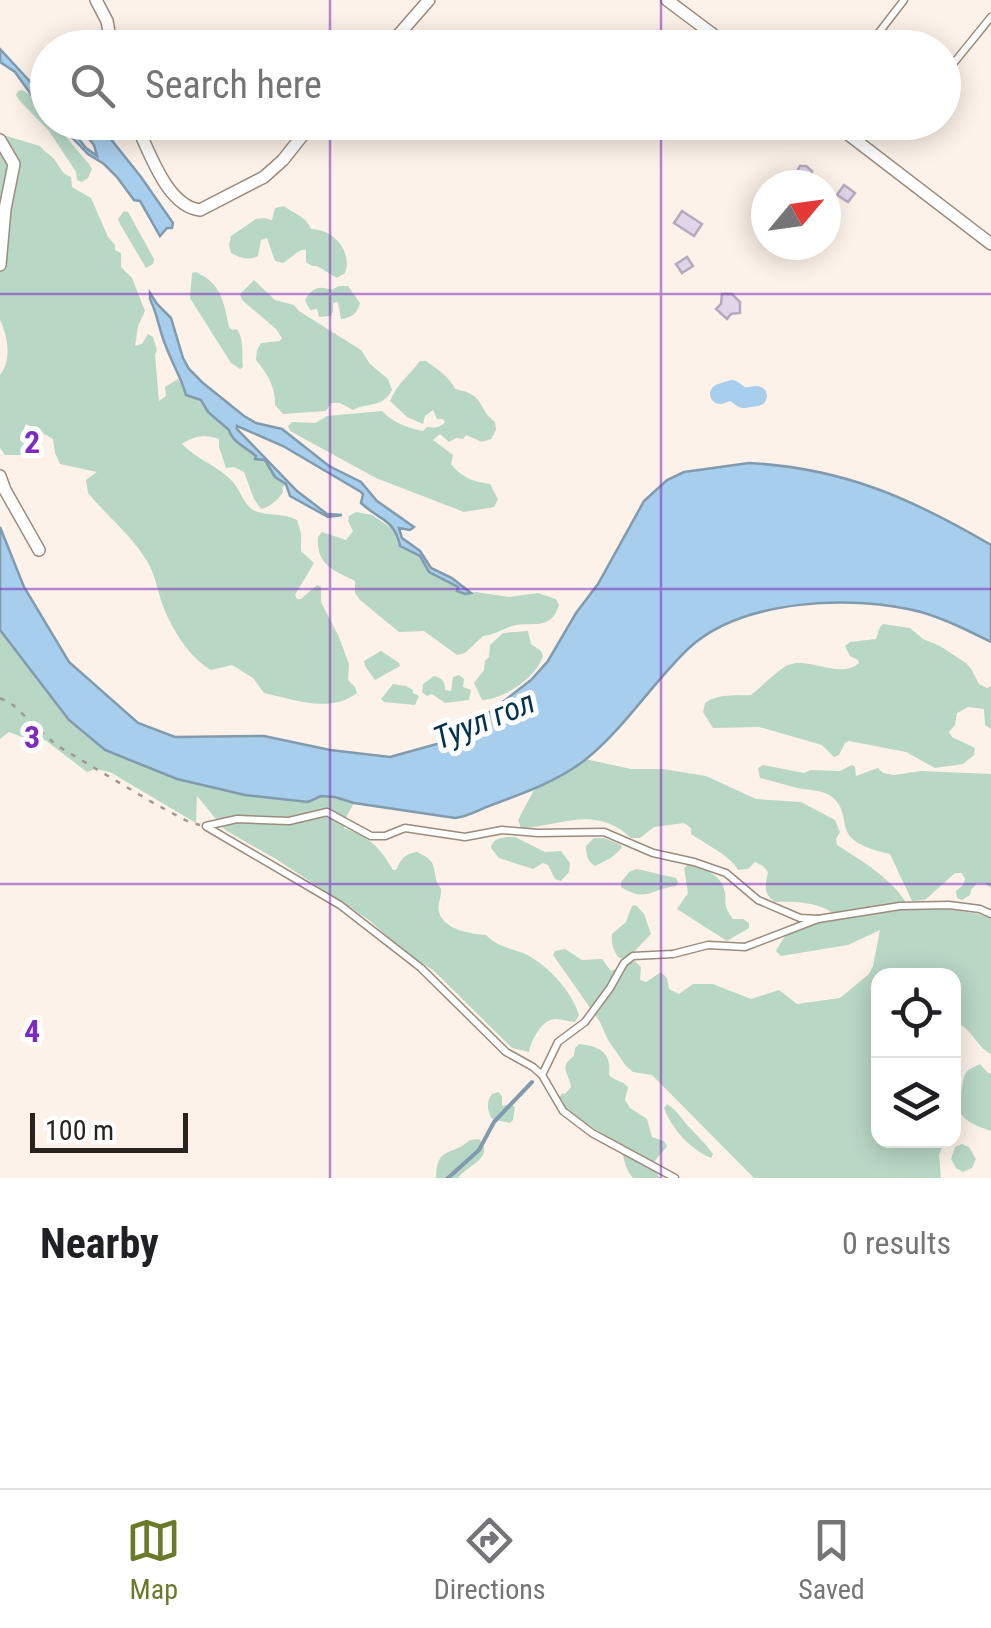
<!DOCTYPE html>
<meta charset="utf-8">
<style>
:root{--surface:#fff;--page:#f6f6f6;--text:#202124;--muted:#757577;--line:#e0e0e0;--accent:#6a7a28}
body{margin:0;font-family:"Roboto Condensed",sans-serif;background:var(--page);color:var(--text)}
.controls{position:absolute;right:30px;bottom:30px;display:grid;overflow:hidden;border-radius:20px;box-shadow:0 5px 25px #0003}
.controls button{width:90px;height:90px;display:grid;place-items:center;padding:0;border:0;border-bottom:2px solid var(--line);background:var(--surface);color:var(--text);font:50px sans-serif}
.compass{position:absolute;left:751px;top:170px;width:90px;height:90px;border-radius:50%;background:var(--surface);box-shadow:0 5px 25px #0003;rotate:61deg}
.scale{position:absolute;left:30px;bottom:25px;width:158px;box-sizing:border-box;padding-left:10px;border:5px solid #29231d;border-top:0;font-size:28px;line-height:35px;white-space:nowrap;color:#29231d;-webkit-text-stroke:8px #fff;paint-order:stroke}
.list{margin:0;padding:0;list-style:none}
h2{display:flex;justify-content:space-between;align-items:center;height:130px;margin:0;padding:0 40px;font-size:42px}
h2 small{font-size:32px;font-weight:400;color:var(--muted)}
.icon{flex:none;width:55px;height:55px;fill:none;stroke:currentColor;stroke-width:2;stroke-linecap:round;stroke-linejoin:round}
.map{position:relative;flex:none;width:991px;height:1178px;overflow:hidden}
.search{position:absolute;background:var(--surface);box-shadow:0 5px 25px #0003;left:30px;right:30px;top:30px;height:110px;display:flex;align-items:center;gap:25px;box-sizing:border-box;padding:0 35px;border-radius:55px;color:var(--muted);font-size:38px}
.sheet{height:310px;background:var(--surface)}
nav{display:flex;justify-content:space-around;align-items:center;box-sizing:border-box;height:140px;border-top:2px solid var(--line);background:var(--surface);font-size:28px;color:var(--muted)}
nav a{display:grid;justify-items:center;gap:5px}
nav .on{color:var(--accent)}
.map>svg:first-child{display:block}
</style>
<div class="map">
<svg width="991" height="1178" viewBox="0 0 991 1178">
<rect width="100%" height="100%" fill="#fdf2e9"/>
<!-- green -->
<g fill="#b8d7c5">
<polygon points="22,90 29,94 47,115 48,122 54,123 89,164 92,169 88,178 82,182 77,180 76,172 49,131 19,100 16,95 18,91"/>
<path d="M0,134L40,146C44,152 50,154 54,159C61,167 60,173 71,177L72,187L91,198L108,237L115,245V250L121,253V267L132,278L145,311L138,326L135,346L142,344L148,334L153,337L157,350L155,355L159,401L166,396L165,387L178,379L187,395L201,400L208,412L229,430L237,442L265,460L275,477L286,484L282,488L283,492C278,500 270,507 261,509L254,499L244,472L234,467L226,468L219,447V439C206,434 193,436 182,444C196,459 219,466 233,482C241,491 245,509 258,512C272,516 283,513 297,520L301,534V551L314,563L295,595L297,599H301L317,585L321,587V602L339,637L349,664L348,680L355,687L357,693C330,714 292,699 264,693L253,678L232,665L211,670C189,657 174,632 164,609C157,591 156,574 145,558C130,534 106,515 88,493L86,480L97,472L60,464L55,453L53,439L26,424C20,434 27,445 21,455H5L0,448V375C12,360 8,337 0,320Z"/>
<path d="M284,206C294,214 306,216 311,229C333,229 353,251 345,273L337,278L317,266H312L306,262V250C298,248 291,259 283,263L275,261L267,238L261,240L258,256C248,261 240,258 231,253L229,245L231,236L256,219L264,218L272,220L275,208Z"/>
<polygon points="124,211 128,212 154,259 153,264 146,268 120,224 118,219"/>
<path d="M196,272C221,283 224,302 229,327L232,330L237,329C245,342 241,353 243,367L240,369L231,363L190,298L192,273Z"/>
<path d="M254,280L275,300L294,305L299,311L361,350L370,364L388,379L392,390C383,408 368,402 353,410L340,403H331L326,411L283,414L275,405C276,388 267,373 256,360L257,350L261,343L280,341L282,338L276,329L242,300L240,294Z"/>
<path d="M339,286H348L360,303C358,313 351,318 341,319L338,302L333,303V311L331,316L319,317L317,309L310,310L305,300C312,289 318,285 331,290Z"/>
<path d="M420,361H426C437,369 450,377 455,389C487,395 476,408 495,422L496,430L491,439L482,442L466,435L463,439L456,438L449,442L440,434L433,440L453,455L451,464C461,477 473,482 490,484L498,499L494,507L464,512L376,478L290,431L288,426L292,422L315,423L327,416L382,411C394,423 407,428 423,431L427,427C434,428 440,428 445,422L443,419H437L433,410L425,416L423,424L407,417L390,401C399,381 408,377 420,361Z"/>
<path d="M356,512L372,515L393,529L399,546L420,556L426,568L434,576L458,587V592L465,594L476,592L509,597L538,593L556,599L559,605C551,630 536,622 516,625C505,627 495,635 483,636L465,653L457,655L424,631L399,632L360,600L355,593V581C333,570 316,565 318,537L322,532L346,540L353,531L348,521L349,516Z"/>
<path d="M883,624L910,628L923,639L940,646L966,663L972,670L979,684L987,688L991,686V729L985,725L984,709L968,707L957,713L955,725L949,732L952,737L975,748L974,755L963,764L935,768L906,752L849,741L845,743L839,755L834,757L822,745L759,727L713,728L703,712L705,703C719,693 735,696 751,695C760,688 780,668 788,665C810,656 839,680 859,663L858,660L850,656L845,646L850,642L876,639L880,627Z"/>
<path d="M0,630L69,720L105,750L177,779L245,795L308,802L321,796L335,797L354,803L344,821V828C369,837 380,847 393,870H396C401,859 404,854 417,852C437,862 432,863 437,882C437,884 440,886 441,889C442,896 437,904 439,912C444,930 471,934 486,935C496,946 510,948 523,953C547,964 571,990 579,1015L575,1022C569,1022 563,1019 556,1019C542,1019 532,1039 529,1052L512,1048L433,970L406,953L369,920L276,859L225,830L197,796L196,823L110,772L95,769L87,772L45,740L35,742L9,732L0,739Z"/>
<path d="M528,631L531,644L541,651L543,656C536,678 504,699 482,700L474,683L484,670L485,661L489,657L490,645L503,633Z"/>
<polygon points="381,651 399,663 400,666 375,680 365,666 364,661"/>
<path d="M459,675L464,679L463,687L471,690L469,700L445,703L432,694L427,696L422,692L423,684L434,676C443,678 445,682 445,690L451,691L453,677Z"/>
<polygon points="393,684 406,686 413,690 413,693 419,696 415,705 384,702 381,699"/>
<path d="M585,759L631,769H663L706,776L756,799L801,802L835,820L840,832L836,839L837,845C862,861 896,881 909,908H941L991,916V1054C976,1047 972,1027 954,1022V976H878V1140L944,1141L939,1155L941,1178H754L652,1075L633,1072L626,1066L608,1040L600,1022L553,955L555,951L565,949L582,960L602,959L611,971L635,961L641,967L640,980L646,982L661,972L667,978L669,989L679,994L693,984H713L751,999L779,990L797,1004L840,998L869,974L873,966L880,930L848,945L781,956L776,951C797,914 800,931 833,918V913C817,902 794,901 775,902C763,893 765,887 768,872L763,866L755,862L748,869L738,870C732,857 704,843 691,834V828L684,823L654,827L640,838H631C595,804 563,826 521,828L518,820L534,790Z"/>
<path d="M763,765L804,773L811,770L840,771L852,765L855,767L856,776L878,768L883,773L894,775L921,771L991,774V888L984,883H977L971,890L970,895L962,900L957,898L956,891L963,885L965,879L962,873H955L925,900L912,901L890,854C879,852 855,845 849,835C841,822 847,806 829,795C820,790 808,790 798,788C785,785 772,781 760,778L758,768Z"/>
<path d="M506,837H515L545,852L561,851L570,863L569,872L561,881L555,879L548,865L543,863L533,869L499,858L491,848C492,839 499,839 506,837Z"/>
<path d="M594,838H604L621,845L622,848L611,858L595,866C587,861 586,855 586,846Z"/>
<path d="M694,863C704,870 718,874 723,886C729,900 720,902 733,919H743L749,923V928L727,941L677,909L688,893L684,868L688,864Z"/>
<path d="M637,869L676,878L678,882L676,886C651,889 646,903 621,887V882L630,871Z"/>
<path d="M636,905L644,914L651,934L629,957L624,959L619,958C613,950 611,944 612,934L626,922L632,906Z"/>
<path d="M579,1044C600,1046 612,1053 609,1075C614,1081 622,1080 628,1087L625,1100L630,1108L647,1119L652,1137L664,1141L667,1146C659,1159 647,1160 660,1178H633C623,1167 625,1155 618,1143L569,1113L558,1100L562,1093L565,1094L571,1087C569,1072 558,1067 574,1056L575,1048Z"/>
<path d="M980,1064L988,1073H991V1131C982,1128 967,1123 961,1114C958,1109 962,1078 966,1073C969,1068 975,1067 980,1064Z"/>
<path d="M499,1092L502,1097V1106L510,1104L515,1107L513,1120L510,1123L492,1119C487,1110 486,1102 492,1094Z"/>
<path d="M667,1104C678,1111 682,1120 691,1129C699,1138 706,1144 713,1154L711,1158C690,1149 672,1129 664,1108Z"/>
<path d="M479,1139C496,1158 467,1165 458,1178H436C437,1145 451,1157 470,1140Z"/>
<polygon points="962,1144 969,1147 976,1159 972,1168 963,1172 956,1168 951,1159 955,1147"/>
</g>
<!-- water -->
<g fill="#a7ceec" stroke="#819bae" stroke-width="2.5">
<polygon points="0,49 47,100 47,109 38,98 33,97 15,72 0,62"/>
<polygon points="58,123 66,123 86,148 97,156 94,145 76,123 98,123 141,177 173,223 172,228 167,228 160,236 140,201 134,200 117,177 104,164 88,154"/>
<path d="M150,293L157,304L171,318L183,358L189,369L203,383L244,416L256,423L282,429L329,466L361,482L377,501L414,527L410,530L399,528L402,538L420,551L431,568L452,578L471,593L465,594L457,591L458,587L429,572L420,556L400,546C394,518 380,521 361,503L363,494L361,492L283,446L237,426V429L297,491L327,514L342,515L328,517L290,496L286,484L275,477L265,460L255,459L256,456C247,448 232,442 229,430L208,412L201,400L186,395C181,377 172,363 165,344C159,329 157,313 150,299Z"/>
<path d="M749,463C843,468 911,498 991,545V642C969,631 945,619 921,612C854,594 742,599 689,648C653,682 624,729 585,760C559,780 527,792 497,803C481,808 471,816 455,818L354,803L335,797L321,796L308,802L245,795L177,779L105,750L69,720L0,630V527L24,587L69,662L138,723L175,737L264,736L330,750L390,757L444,742L465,731L531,680L548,661L576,613L598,584L644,501L667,480L684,472Z"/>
</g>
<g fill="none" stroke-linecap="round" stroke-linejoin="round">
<!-- stream -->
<polyline stroke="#819bae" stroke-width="4" points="448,1178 479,1150 494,1122 532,1082"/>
<!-- river -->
<polyline stroke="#a7ceec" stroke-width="20" points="720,394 732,390 743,398 757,396"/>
</g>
<!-- building -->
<g fill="#e0d5e9" stroke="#b5aabd" stroke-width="2.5">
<polygon points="800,166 806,166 812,171 812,177 803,185 792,180"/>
<polygon points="844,185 855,193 848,202 837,195"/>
<polygon points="682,211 702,224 694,236 674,223"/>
<polygon points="687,257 693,266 682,273 676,264"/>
<polygon points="722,294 732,294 740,302 740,313 731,314 727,319 716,309 721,304"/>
</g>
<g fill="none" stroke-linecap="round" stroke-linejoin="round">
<!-- service casing -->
<g stroke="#9b8b7c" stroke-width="9">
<g id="service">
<polyline points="867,48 904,0"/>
<polyline points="944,75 991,17"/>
<polyline points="206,826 237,819 289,821 327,812 371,836 385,836 405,828 465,837 502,830 538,833 604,832 653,853 694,862 726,873 758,900 800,918 818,919"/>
<polyline points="207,827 340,905 421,968 506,1052 533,1067 542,1075 563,1111 592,1133 675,1178"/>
<polyline points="542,1075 558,1042 585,1022 610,988 624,963 633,956 673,954 708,945 745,947 818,919 900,906 949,905 980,909 991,914"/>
</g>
</g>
<!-- minor casing -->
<g stroke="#9b8b7c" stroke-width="14">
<g id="minor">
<polyline points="96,0 107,21 112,48"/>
<polyline points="667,0 731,48"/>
<polyline points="387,48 429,0"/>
<path d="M135,122C149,150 166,206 200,210L264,177L283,160L313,122"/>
<polyline points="832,122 991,244"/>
<polyline points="0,140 14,164 5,209 0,265"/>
<polyline points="0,476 5,490 39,550"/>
</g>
</g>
<!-- path -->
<polyline stroke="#a0978f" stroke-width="2.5" stroke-dasharray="5 8" stroke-linecap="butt" points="0,698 13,705 56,745 155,804 189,822 200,825"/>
<!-- service -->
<use href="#service" stroke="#fff" stroke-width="6"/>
<!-- minor -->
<use href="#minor" stroke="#fff" stroke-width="11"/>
</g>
<!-- grid -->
<path fill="none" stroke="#7b2cbf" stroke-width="2.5" stroke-opacity="0.55" d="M330,0V48M661,0V48M330,122V1178M661,122V1178M0,294H991M0,589H991M0,884H991"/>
<g text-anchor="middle" stroke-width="10" stroke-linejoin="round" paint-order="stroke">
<!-- water labels -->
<g font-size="32" font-style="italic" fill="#013250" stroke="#fff">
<text transform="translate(484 720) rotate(-22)" y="11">Туул гол</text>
</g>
</g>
<g font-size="32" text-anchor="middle" font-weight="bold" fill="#7b2cbf" stroke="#fff" stroke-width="10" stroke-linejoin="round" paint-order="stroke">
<text x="32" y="453">2</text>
<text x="32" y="748">3</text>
<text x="32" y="1042">4</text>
</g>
</svg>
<div class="controls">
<button><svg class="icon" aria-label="locate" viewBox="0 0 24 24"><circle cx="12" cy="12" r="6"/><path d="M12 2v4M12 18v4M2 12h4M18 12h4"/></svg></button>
<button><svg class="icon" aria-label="layers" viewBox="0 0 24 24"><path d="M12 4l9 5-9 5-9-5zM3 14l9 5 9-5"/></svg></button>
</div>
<svg class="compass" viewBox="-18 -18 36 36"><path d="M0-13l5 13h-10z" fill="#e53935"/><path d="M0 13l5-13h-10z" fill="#757577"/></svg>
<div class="scale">100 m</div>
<div class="search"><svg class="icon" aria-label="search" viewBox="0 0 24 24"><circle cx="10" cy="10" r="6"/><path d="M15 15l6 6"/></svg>Search here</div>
</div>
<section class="sheet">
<h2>Nearby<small>0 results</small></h2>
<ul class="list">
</ul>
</section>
<nav>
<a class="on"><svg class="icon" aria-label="map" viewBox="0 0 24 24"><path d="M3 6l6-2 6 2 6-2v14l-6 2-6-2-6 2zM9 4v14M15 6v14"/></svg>Map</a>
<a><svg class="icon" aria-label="directions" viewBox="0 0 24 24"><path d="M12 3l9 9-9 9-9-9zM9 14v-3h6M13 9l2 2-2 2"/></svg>Directions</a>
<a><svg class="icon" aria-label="saved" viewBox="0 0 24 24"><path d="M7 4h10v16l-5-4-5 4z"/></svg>Saved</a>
</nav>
